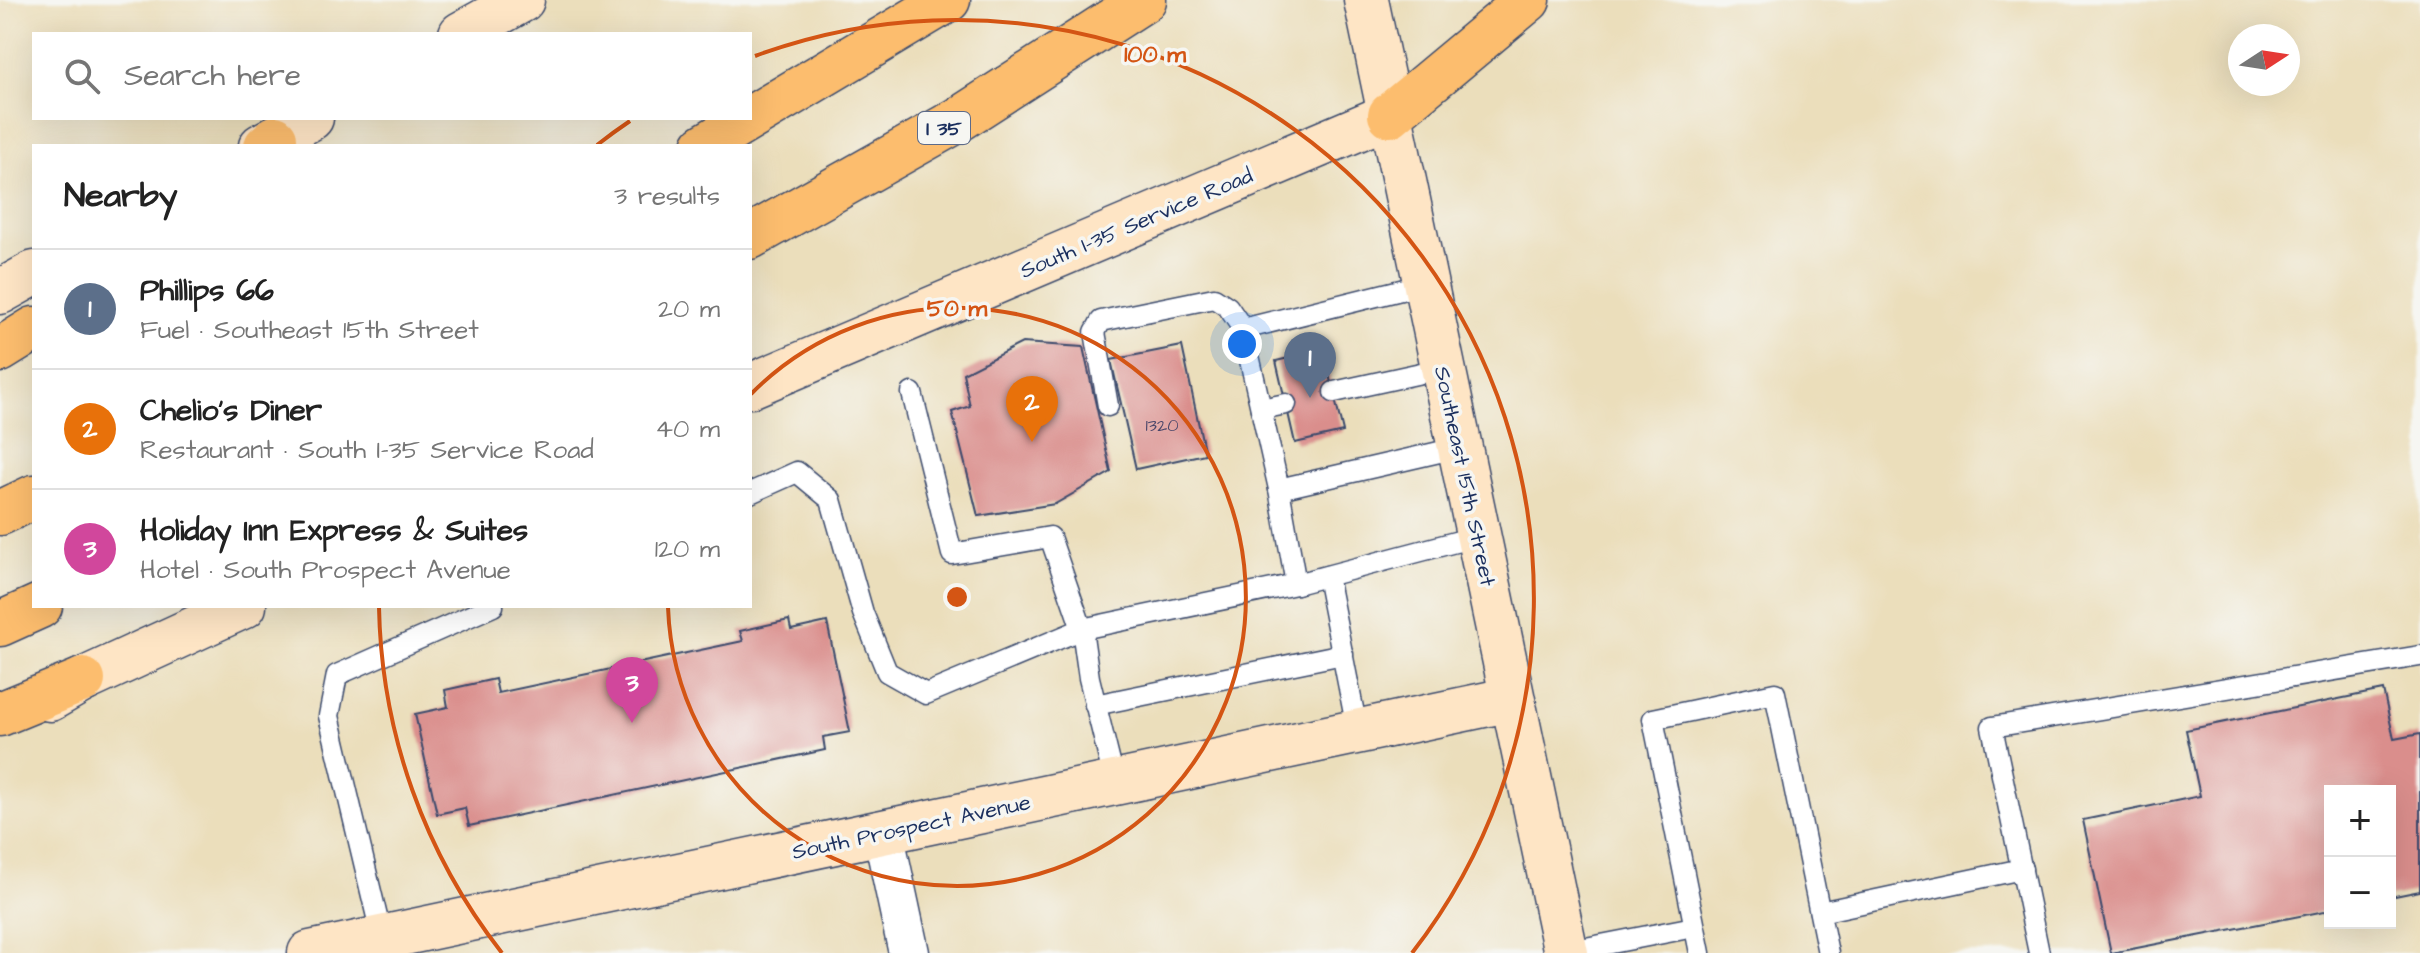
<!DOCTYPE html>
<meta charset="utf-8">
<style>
:root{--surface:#fff;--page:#f2f2f2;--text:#222;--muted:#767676;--line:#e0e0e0;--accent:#b45309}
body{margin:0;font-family:"Architects Daughter",sans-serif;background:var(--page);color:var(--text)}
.controls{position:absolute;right:24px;bottom:24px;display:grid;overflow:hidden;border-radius:0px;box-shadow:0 8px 32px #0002}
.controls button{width:72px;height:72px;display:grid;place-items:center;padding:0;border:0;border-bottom:2px solid var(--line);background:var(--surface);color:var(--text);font:40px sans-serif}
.compass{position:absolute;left:2228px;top:24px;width:72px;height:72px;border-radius:50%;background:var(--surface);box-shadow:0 8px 32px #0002;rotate:78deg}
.you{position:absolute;left:1242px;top:344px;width:28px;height:28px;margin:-20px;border:6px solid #fff;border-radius:50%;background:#1a73e8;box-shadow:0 0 0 12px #1a73e833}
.badge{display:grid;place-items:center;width:52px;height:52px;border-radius:50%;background:var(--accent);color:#fff;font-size:26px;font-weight:700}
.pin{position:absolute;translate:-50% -66px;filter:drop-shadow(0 2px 4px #0008)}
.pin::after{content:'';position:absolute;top:42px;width:28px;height:24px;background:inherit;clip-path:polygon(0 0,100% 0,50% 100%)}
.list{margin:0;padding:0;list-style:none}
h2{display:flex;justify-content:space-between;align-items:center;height:104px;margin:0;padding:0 32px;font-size:34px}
h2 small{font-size:26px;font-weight:400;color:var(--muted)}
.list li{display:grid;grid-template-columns:52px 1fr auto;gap:24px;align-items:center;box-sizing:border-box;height:120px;padding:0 32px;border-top:2px solid var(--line)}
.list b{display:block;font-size:30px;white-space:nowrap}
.list p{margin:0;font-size:26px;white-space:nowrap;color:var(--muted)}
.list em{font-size:26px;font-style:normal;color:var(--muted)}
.icon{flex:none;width:44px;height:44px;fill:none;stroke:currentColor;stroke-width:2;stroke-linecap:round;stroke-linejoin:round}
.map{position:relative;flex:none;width:2420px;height:953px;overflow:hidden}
.search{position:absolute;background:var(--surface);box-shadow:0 8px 32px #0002;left:32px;top:32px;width:720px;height:88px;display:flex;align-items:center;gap:20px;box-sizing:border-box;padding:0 28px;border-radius:0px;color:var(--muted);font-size:30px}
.panel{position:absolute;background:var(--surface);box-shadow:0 8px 32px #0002;left:32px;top:144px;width:720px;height:464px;border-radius:0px}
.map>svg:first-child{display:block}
</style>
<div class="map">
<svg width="2420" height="953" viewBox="0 0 2420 953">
<rect width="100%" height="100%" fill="#f6f6f2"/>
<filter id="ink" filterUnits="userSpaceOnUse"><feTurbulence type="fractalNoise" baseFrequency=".0125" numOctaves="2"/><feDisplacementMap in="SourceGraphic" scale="16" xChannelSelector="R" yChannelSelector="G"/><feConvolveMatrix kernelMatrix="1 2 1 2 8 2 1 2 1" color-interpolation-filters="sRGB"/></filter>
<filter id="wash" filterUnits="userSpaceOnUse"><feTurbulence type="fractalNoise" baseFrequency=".006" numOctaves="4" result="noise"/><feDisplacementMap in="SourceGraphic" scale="32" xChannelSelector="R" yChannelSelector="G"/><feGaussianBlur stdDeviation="1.8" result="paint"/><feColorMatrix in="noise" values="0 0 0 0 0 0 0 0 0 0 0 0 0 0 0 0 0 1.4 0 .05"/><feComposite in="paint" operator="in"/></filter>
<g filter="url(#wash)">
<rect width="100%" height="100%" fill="#ebdebb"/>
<g id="blocks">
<!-- building -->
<g fill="#da8e8c">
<polygon points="1022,343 1083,347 1111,472 1055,504 978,516 952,412 970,406 963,373"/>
<polygon points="1182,346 1205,454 1136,469 1111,360"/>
<polygon points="1323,350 1343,432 1295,443 1276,361"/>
<polygon points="789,620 791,630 827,622 850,732 823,737 825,750 469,826 465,808 437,814 415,714 448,707 445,690 495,679 498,693 743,641 740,631"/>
<polygon points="2383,690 2394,739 2420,734 2420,891 2390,897 2390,791 2330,791 2330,910 2111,953 2083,820 2200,796 2186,730"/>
</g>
</g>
</g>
<g filter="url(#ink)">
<use href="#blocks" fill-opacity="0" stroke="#3a496c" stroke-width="2"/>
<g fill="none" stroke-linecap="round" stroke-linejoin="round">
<!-- lane casing -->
<g stroke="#3a496c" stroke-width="23">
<g id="lane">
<polyline points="1425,284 1243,329 1279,489 1461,447"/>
<polyline points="1334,392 1444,368"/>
<polyline points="912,393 952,554 1050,537 1082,629 1296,584 1478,536"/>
<polyline points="1108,406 1095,332 1101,321 1214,298 1228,307 1243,329"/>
<polyline points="1261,409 1286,404"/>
<polyline points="1279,489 1296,584"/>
<polyline points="750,493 797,472 831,500 863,613 887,672 926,694 1082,629 1089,678 1115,783"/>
<polyline points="1327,576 1358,734"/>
<polyline points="1095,705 1343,654"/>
<polyline points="1820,912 2022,869"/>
<polyline points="382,938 329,716 337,675 493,606"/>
<polyline points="1565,952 1694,927"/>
<polyline points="1700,953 1653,719 1775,693 1828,953"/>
<polyline points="2039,953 1992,727 2420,656"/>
</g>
</g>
<!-- street casing -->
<g stroke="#3a496c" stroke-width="43">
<polyline id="street" points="883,832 909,953"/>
</g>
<!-- secondary casing -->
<g stroke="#3a496c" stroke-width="47">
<g id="secondary">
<polyline points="1366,0 1566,953"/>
<polyline points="461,34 522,0"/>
<polyline points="261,146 311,118"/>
<polyline points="0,292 34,273"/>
<polyline points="750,386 1390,115"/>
<polyline points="50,699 83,680 244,606"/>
<polyline points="310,953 1512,699"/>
</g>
</g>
<!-- highway casing -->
<g stroke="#3a496c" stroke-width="47">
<g id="highway">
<polyline points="1390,115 1528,0"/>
<polyline points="266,146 275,138"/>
<polyline points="704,146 948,0"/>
<polyline points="750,237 958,120 1144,0"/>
<polyline points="0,350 34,329"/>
<polyline points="0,513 34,497"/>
<polyline points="0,624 40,606"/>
<polyline points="0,714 83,680"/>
</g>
</g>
<!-- lane -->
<use href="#lane" stroke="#fff" stroke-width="20"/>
<!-- street -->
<use href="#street" stroke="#fff" stroke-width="40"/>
<!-- secondary -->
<use href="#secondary" stroke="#fee5c5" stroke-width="44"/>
<!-- highway -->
<use href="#highway" stroke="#fcbd6e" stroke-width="44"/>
</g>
</g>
<!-- distance rings -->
<g fill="none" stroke="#d45514" stroke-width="4">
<path d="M751 394A289 289 0 1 1 668 607"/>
<path d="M502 953A578 578 0 0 1 379 607M597 145A578 578 0 0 1 630 121M755 56A578 578 0 0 1 1412 953"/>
</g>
<g text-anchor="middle" stroke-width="7" stroke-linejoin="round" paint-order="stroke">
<!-- number labels -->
<g font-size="18" fill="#4b476a">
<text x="1162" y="431">1320</text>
</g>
<!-- shield labels -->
<rect fill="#f6f6f2" stroke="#5d6b8a" stroke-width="2" x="918" y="112" width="52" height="32" rx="6"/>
<g font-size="20" font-weight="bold" fill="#1b2f5e">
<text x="944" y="135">I 35</text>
</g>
<!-- street labels -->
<g font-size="22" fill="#1b2f5e" stroke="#f6f6f2">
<text transform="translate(1136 222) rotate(-23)" y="8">South I-35 Service Road</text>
<text transform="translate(1466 476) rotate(78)" y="8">Southeast 15th Street</text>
<text transform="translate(911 826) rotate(-12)" y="8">South Prospect Avenue</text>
</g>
</g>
<circle cx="957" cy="597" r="12" fill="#d45514" stroke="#f6f6f2" stroke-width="4"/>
<g font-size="24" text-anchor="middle" font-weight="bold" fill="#d45514" stroke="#f6f6f2" stroke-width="7" stroke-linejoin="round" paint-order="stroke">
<text x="1155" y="62">100 m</text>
<text x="957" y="316">50 m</text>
</g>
</svg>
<div class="controls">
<button>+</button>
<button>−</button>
</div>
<svg class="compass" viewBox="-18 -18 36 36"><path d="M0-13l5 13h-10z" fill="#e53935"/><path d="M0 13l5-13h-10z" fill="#767676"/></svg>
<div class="you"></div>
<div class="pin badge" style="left:1310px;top:398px;background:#5c6f8a">1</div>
<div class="pin badge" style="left:1032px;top:442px;background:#e8710a">2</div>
<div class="pin badge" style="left:632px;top:723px;background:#d1479c">3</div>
<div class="search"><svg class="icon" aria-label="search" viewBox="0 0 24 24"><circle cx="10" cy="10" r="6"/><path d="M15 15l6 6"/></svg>Search here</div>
<section class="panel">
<h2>Nearby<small>3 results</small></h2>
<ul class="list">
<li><span class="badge" style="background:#5c6f8a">1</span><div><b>Phillips 66</b><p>Fuel · Southeast 15th Street</p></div><em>20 m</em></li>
<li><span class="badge" style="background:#e8710a">2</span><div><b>Chelio's Diner</b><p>Restaurant · South I-35 Service Road</p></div><em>40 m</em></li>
<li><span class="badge" style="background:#d1479c">3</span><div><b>Holiday Inn Express &amp; Suites</b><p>Hotel · South Prospect Avenue</p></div><em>120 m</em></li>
</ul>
</section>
</div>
